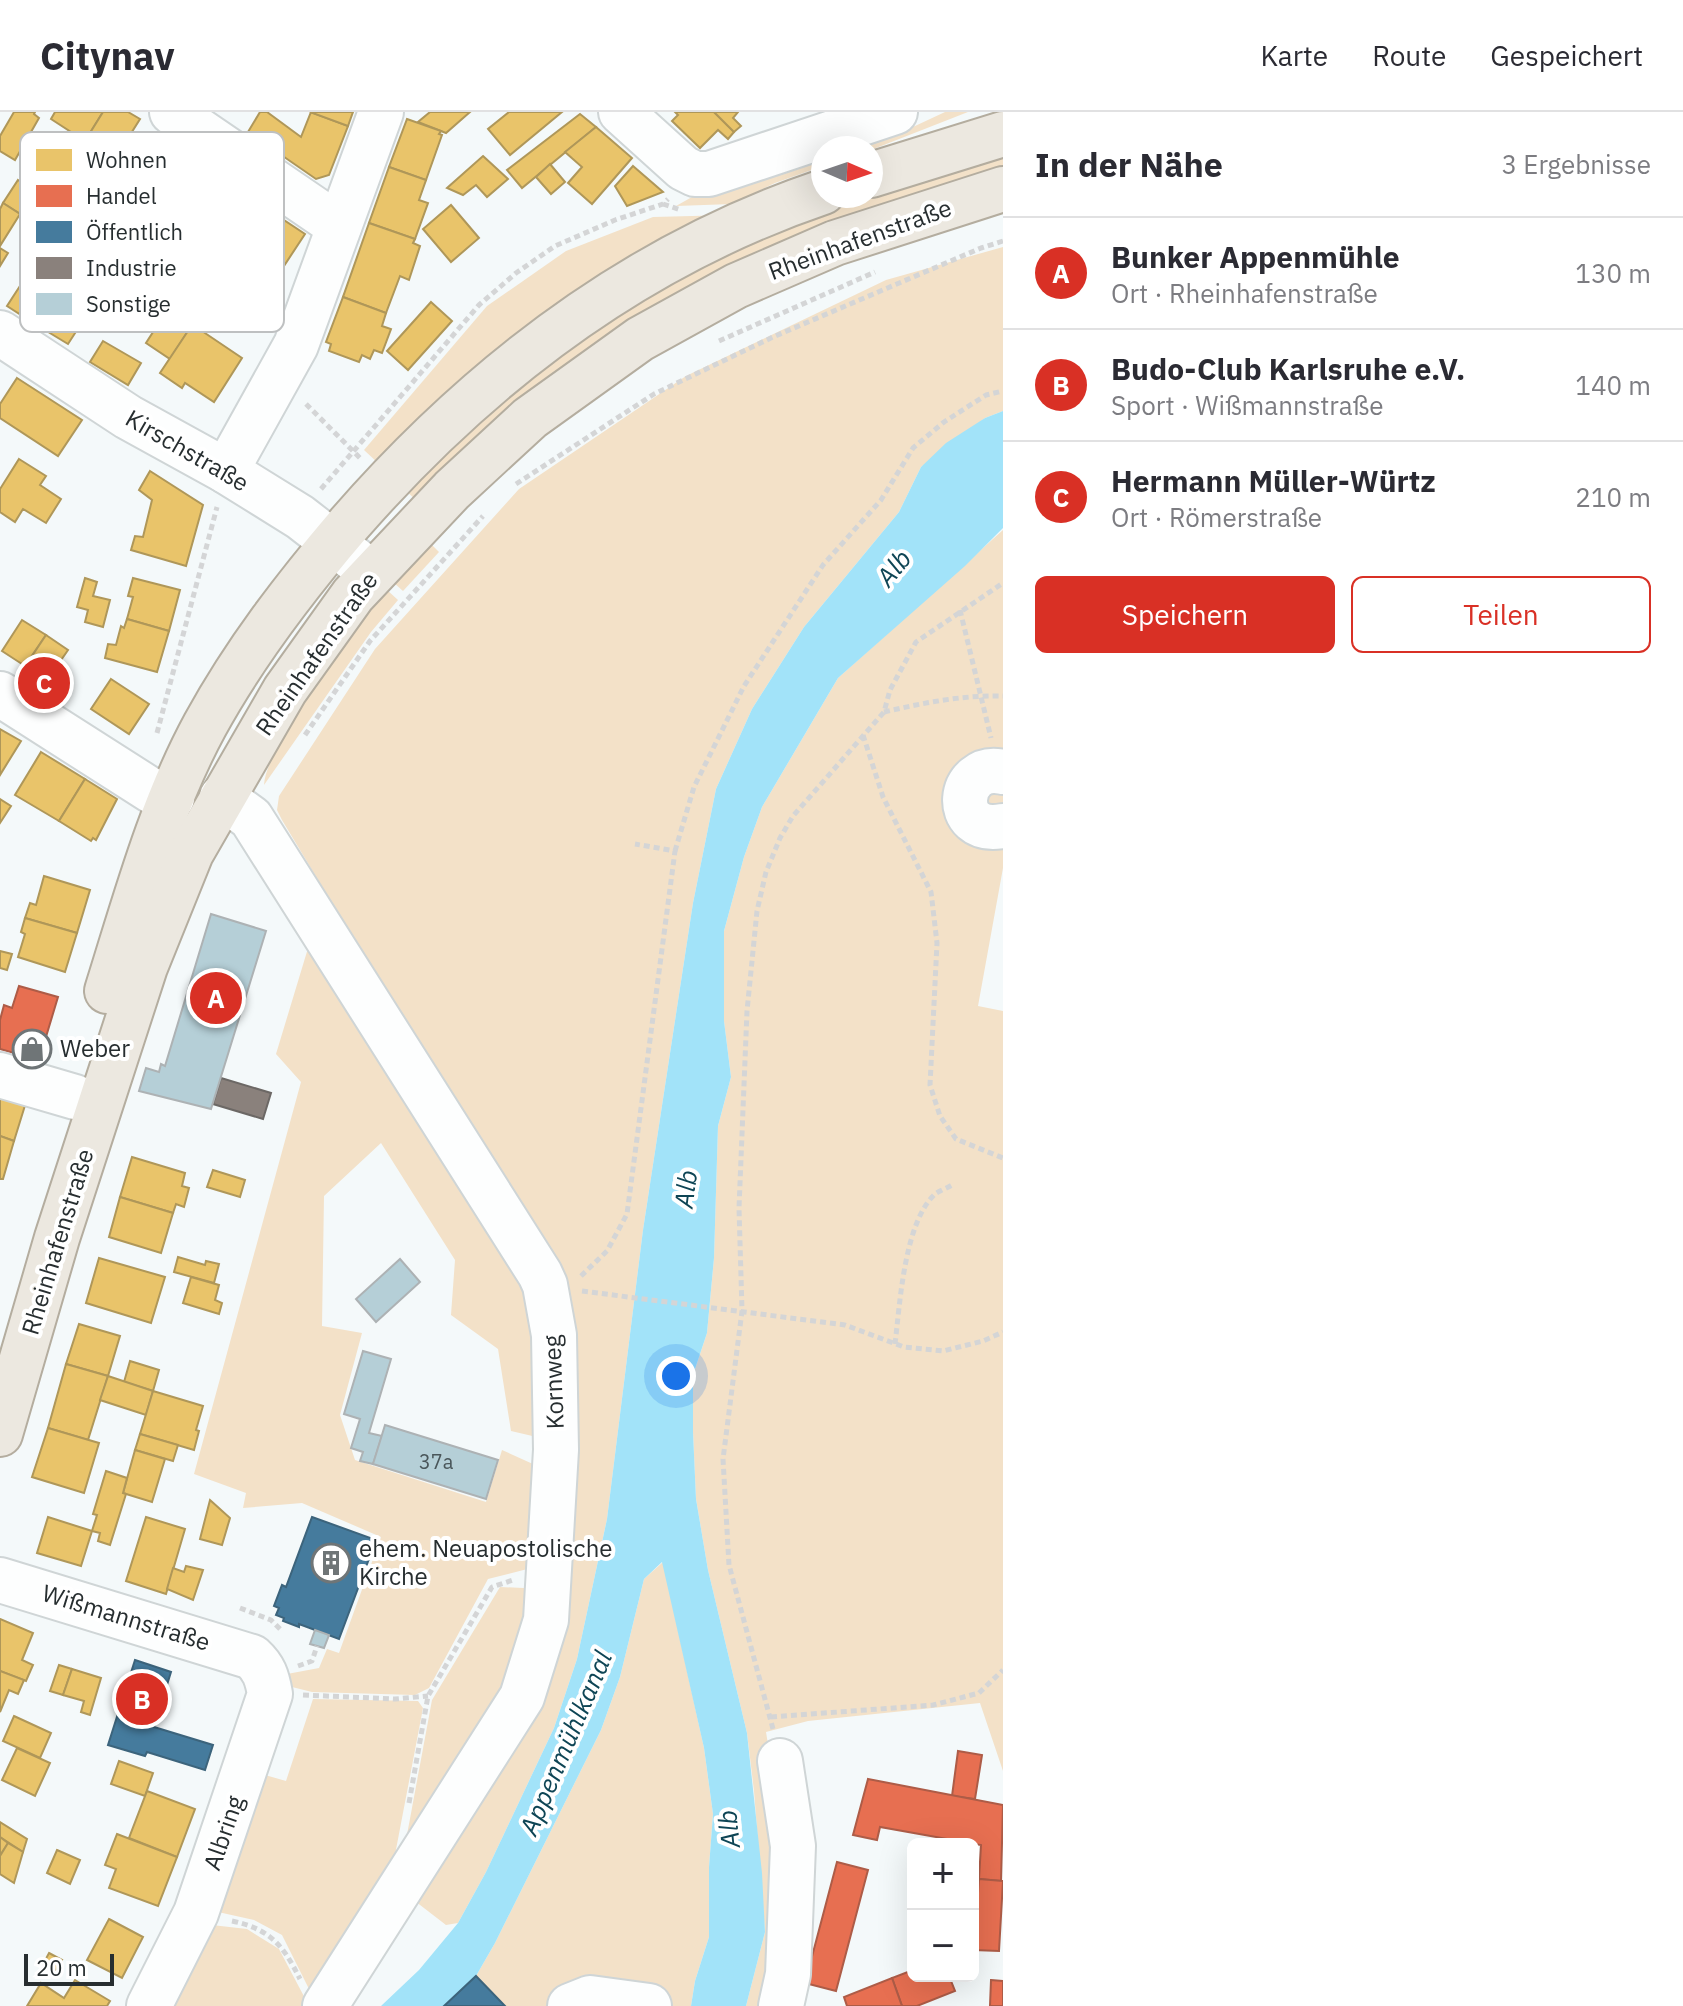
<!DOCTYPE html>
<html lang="de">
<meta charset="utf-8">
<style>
:root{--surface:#fff;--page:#f7f7f7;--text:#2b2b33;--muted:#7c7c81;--line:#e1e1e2;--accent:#d93025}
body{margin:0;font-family:"IBM Plex Sans",sans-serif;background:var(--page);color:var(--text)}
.controls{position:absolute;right:24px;bottom:24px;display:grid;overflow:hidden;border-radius:12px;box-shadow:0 8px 32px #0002}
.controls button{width:72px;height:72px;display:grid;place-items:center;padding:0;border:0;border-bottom:2px solid var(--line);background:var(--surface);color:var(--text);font:40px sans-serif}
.compass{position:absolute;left:811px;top:24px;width:72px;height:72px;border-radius:50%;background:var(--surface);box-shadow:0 8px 32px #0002;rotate:92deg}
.scale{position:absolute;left:24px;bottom:20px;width:90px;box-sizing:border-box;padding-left:8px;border:4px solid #272e30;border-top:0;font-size:22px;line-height:28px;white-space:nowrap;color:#272e30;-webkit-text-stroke:6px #fff;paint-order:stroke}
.you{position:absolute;left:676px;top:1264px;width:28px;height:28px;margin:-20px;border:6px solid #fff;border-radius:50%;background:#1a73e8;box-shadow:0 0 0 12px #1a73e833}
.badge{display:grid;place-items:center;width:52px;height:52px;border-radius:50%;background:var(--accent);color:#fff;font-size:26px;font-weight:700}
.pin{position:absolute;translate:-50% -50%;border:4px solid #fff;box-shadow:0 2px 8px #0006}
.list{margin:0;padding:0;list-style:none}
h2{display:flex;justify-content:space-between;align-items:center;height:104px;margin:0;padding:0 32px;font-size:34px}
h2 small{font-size:26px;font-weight:400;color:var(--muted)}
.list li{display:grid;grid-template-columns:52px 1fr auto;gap:24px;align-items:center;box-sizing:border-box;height:112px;padding:0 32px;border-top:2px solid var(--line)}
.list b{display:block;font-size:30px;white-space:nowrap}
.list p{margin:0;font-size:26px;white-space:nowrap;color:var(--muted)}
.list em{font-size:26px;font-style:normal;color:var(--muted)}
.actions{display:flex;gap:16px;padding:24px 32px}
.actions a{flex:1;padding:18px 0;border:2px solid var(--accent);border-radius:12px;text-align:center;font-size:28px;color:var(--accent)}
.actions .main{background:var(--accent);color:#fff}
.map{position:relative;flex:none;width:1003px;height:1894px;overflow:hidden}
header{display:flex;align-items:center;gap:48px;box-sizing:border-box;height:112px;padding:0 40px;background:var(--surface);border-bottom:2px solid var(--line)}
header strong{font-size:38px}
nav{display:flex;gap:44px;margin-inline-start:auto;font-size:28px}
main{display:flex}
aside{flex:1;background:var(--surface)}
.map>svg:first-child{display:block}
</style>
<header>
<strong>Citynav</strong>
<nav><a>Karte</a><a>Route</a><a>Gespeichert</a></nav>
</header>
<main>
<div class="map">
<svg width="1003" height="1894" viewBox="0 0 1003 1894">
<rect width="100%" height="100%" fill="#f4f9fa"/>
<!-- green -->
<g fill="#f3e1c8">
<polygon points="945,0 968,0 871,38 849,36 915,14"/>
<path d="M1003,44V66L824,122L420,392L402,375C462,320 523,266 590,220C715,134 859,85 1003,44Z"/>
<polygon points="823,45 823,54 775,71 732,92 676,94 692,85 726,78"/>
<polygon points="731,103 379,352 364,338 487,194 566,139 653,105"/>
<polygon points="1003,135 1003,299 985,306 921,355 899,400 804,515 752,597 716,677 693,791 643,1118 607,1407 577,1547 554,1616 486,1760 458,1811 446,1813 411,1786 531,1585 567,1294 459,1003 282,708 277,698 279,684 375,537 519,377 686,264 886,168"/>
<polygon points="1003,418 1003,756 978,894 1003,899 1003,1659 980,1591 808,1609 766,1620 782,1718 775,1894 746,1894 765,1820 754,1679 747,1621 708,1458 696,1387 693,1320 693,1263 707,1221 714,1146 718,1014 731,965 724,909 724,819 744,745 762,695 838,566"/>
<polygon points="429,430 439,440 403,479 393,470"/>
<path d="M387,478L398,488L371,520L264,673C266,632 358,513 387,478Z"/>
<polygon points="312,823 521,1160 537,1203 541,1326 511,1319 498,1237 451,1203 455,1148 381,1031 324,1084 322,1214 362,1221 340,1303 355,1348 486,1390 502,1338 544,1357 539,1454 488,1467 429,1576 415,1583 312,1580 288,1574 287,1562 319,1556 327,1537 339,1541 381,1425 302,1391 243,1396 246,1381 194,1362 301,970 276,942"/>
<polygon points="663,1450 704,1636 713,1702 709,1755 709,1825 695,1869 691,1894 505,1894 476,1864 495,1831 601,1618 620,1565 644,1467"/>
<polygon points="500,1475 544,1477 523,1551 404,1739 432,1588"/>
<polygon points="313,1587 418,1589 423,1596 390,1769 315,1889 282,1823 254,1808 209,1798 258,1661 286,1669"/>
<polygon points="203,1812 247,1817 279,1837 308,1892 306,1894 163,1894"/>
</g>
<!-- water -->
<polygon fill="#a2e3f9" points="1003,299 1003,416 965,454 838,566 762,695 744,745 724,819 724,909 731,965 718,1014 714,1146 707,1221 693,1263 693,1320 696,1387 708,1458 747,1621 762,1761 765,1820 746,1894 691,1894 695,1869 709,1825 709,1755 713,1702 704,1636 662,1450 644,1467 620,1565 601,1618 495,1831 476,1864 444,1894 381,1894 419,1858 458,1811 486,1760 554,1616 577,1547 607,1407 643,1118 693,791 716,677 752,597 804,515 899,400 921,355 946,331 985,306"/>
<!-- homes -->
<g fill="#e9c46a" stroke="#af9759" stroke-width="2">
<polygon points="14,0 35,0 34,2 39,6 15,48 0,39 0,24"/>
<polygon points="55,0 103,0 85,29 51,7"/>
<polygon points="103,0 128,0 140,7 108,58 80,37"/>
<polygon points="260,0 267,0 301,25 311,0 348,14 329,63 316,67 248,20"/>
<polygon points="310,0 353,0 348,14"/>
<polygon points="430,0 470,0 446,21 418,10"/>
<polygon points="509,0 562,0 510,43 488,17"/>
<polygon points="675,0 714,0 734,20 728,27 718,18 700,36 672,9 678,3"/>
<polygon points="714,0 738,0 733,6 741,14 734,20"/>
<polygon points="580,2 596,15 522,76 507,58"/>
<polygon points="407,7 441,19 439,22 442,23 426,68 389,55"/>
<polygon points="596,15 632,46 592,92 568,71 582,55 565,40"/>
<polygon points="483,44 508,67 487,85 476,73 463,83 447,76"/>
<polygon points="550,52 565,70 551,82 536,65"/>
<polygon points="633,54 663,80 627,94 615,74"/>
<polygon points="389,55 426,68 419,88 428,91 415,127 369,111"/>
<polygon points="18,68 52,90 38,113 3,91"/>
<polygon points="252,87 305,122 280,160 244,136 240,142 224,132"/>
<polygon points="3,91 20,102 0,134 0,97"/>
<polygon points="451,93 479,126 451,150 423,117"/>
<polygon points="369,111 415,127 413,131 420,134 409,168 400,164 386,201 343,185"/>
<polygon points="0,136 8,141 0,154"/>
<polygon points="29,160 57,177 35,212 7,194"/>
<polygon points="57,177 90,198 68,232 35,212"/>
<polygon points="343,185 386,201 382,214 391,217 382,241 374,238 370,247 362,243 359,250 329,239 331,232 326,230"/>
<polygon points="431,190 452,209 408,258 387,239"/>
<polygon points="166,200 190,216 170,247 146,231"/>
<polygon points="196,215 242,246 214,290 185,271 182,276 160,261 190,216 194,218"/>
<polygon points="103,229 141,251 128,273 90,250"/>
<polygon points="17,266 82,308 58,344 0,306 0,292"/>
<polygon points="19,347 46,364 40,373 61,387 46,411 23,397 15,410 0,400 0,377"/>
<polygon points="150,359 203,393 186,454 131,438 135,424 143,425 152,388 139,378"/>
<polygon points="85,466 97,470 93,484 110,488 103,515 85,510 88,498 77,495"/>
<polygon points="133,466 180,478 169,519 127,507 133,485 128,484"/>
<polygon points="127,507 169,519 157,560 105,546 108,532 116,533 121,514 124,516"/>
<polygon points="22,508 46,523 25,554 2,539"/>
<polygon points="46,523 68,538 48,567 26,553"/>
<polygon points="111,567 149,592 129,622 91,597"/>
<polygon points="0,617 21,629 0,663"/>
<polygon points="41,640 85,667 59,709 15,683"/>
<polygon points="85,667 117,687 96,728 93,726 91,729 59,709"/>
<polygon points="0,687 11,694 0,711"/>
<polygon points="44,764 90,778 77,821 25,806 30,791 36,793"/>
<polygon points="25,806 77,821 65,860 18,845 25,822 21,820"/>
<polygon points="0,839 12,842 7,858 0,856"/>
<polygon points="0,979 27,987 14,1029 0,1024"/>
<polygon points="0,1024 14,1029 3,1067 0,1067"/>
<polygon points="132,1045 185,1061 182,1074 189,1076 184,1095 176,1092 173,1101 120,1085"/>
<polygon points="213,1058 245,1068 240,1085 207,1075"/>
<polygon points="120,1085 173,1101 161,1141 109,1125"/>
<polygon points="178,1145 205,1153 206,1149 219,1152 214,1171 174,1160"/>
<polygon points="99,1146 165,1165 151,1211 86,1191"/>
<polygon points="191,1165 219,1173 215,1188 222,1191 219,1202 183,1191"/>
<polygon points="79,1212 120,1224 108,1264 66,1252"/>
<polygon points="130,1249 159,1258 153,1279 124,1270"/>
<polygon points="66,1252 108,1264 88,1328 48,1316"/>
<polygon points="108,1264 153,1279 146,1303 100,1288"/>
<polygon points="153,1279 203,1294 196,1318 199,1319 194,1338 140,1322"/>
<polygon points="48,1316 99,1331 84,1381 32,1365"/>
<polygon points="140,1322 178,1333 173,1349 135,1338"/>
<polygon points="135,1338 165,1347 152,1390 123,1381"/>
<polygon points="106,1359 127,1366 123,1381 126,1382 110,1433 98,1429 100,1421 92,1419 97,1403 93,1402"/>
<polygon points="210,1388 230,1406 222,1433 200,1427"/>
<polygon points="48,1405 92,1419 81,1454 37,1441"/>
<polygon points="146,1405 185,1417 166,1482 126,1469"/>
<polygon points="186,1454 203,1458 193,1488 167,1477 173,1456 184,1460"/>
<polygon points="0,1507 33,1521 22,1548 33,1553 26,1569 0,1559"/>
<polygon points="59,1553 72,1557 63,1583 50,1579"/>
<polygon points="72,1557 101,1566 90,1603 81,1600 84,1589 63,1583"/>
<polygon points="0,1559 24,1568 18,1582 9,1578 0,1600"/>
<polygon points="14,1604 51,1621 40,1646 3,1629"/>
<polygon points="17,1636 50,1651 35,1684 2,1668"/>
<polygon points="119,1649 153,1661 145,1684 111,1672"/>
<polygon points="147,1679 195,1697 177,1745 129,1726"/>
<polygon points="0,1710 27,1727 23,1740 0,1725"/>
<polygon points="117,1722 177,1745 158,1794 109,1776 116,1757 105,1753"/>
<polygon points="0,1725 8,1731 0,1744"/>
<polygon points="8,1731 23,1740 14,1771 0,1762 0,1744"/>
<polygon points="57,1738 80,1748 70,1772 47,1761"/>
<polygon points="109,1807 143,1825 122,1866 87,1848"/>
<polygon points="49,1841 62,1848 54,1861 42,1854"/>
<polygon points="75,1868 110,1889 107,1894 27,1894 41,1871 64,1886"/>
</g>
<!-- shops -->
<g fill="#e76f51" stroke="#ad5c47" stroke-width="2">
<polygon points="19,874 58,885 39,948 0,937 0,908 4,893 12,896"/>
<polygon points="958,1639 982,1643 975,1687 952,1684"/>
<polygon points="868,1667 1003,1693 1001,1769 979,1767 981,1733 880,1715 877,1728 853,1723"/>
<polygon points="837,1750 868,1758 836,1879 805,1871"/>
<polygon points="979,1767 1003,1769 999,1839 974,1838"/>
<polygon points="913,1858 913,1864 949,1864 955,1879 917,1894 902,1894 892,1866"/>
<polygon points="892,1866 902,1894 847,1894 844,1885"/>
<polygon points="991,1868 1003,1869 1003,1894 990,1894"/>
</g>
<!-- public -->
<g fill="#457b9d" stroke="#3c647c" stroke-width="2">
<polygon points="312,1405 376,1428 339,1527 299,1512 299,1515 283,1509 284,1506 276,1503 279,1496 274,1494 282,1473 286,1475"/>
<polygon points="135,1548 171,1560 154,1615 213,1633 205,1658 147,1640 145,1644 108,1633"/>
<polygon points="476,1864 505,1894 444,1894"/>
</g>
<!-- industry -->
<polygon fill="#8a817c" stroke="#6c6865" stroke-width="2" points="221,966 271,981 263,1007 213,992"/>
<!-- building -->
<g fill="#b5cfd7" stroke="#adb2b4" stroke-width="2">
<polygon points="211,802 266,819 211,997 139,979 146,956 159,960 161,952 165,954"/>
<polygon points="400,1147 420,1170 376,1210 356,1187"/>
<polygon points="363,1239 391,1247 369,1321 382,1324 373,1352 360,1349 363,1340 351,1336 360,1307 344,1302"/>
<polygon points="385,1313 498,1348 486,1387 373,1352"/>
<polygon points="315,1518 329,1523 324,1536 310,1532"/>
</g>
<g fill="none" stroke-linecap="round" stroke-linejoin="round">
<!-- minor casing -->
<g stroke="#cfd5d6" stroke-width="48">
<g id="minor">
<polyline points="172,0 339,114"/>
<polyline points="621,0 683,56 695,62 709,62 895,0"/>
<polyline points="0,221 128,305 226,359 300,405 372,461"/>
<polyline points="226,359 296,233 381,0"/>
<polyline points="0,582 152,679 172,686"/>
<path d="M1003,660C957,649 948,724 1003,714"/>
<polyline points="222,685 251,706 540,1162 545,1173 554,1223 556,1338 546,1508 522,1585 325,1894"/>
<polyline points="0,963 75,985"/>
<path d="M0,1468L252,1545C264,1556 267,1565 270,1582L196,1801L149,1894"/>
<polyline points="780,1649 793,1734 788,1862 781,1894"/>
<polyline points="570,1894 590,1886 649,1894"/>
</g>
</g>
<!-- major casing -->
<g stroke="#b4ad9f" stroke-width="48">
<g id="major">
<polyline points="871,63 1003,22"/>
<path d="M107,879C135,790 160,696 205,613C245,540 295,475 349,412C479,263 634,144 823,80"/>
<polyline points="0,1322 57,1126 145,855 191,741 285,578 353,483 452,378 530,306 640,227 736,174 835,131 1003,77"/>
</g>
</g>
<!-- path -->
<g stroke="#d4d5d6" stroke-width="5" stroke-dasharray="6 4" stroke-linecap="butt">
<polyline points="663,92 681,98"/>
<polyline points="719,229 875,160"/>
<polyline points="306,292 361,347"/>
<polyline points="516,372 654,282 773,225 981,136 1003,129"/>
<polyline points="321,377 479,193 516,161 555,134 615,108 663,92 668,87"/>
<polyline points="960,498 991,626"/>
<path d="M884,600C923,591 962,583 1003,584"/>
<polyline points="157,621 217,395"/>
<polyline points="305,623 370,529 483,404"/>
<polyline points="863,623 883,685 931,780 937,831 930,973 940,1004 956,1027 1003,1046"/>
<polyline points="675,739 694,675 744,574 823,453 881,388 913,336 944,310 986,283 1003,279"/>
<polyline points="581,1164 607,1139 627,1102 675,739 635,732"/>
<polyline points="582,1179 845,1213 904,1235 943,1239 983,1229 1003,1220"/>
<path d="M895,1232C900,1192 904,1111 935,1082C939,1079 947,1076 952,1073"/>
<polyline points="240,1496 271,1508 281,1518"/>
<polyline points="298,1554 312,1549 317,1534"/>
<polyline points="303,1583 395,1587 428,1584"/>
<polyline points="771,1605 933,1593 979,1581 1003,1558"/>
<polyline points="773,1617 729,1453 723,1347 742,1199 739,1096 747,899 757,799 766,760 780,726 793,704 884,600 890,578 916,530 1003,471"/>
<polyline points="409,1691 428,1584 492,1475 513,1468"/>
<path d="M232,1809C270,1817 283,1833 300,1867"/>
</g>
<!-- minor -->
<use href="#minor" stroke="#fdfefe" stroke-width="44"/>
<!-- major -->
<use href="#major" stroke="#ece8e0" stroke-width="44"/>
</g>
<!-- icons -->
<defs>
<g id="shop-ring" transform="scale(2)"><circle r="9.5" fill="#fff" stroke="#6f7577" stroke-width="1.5"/><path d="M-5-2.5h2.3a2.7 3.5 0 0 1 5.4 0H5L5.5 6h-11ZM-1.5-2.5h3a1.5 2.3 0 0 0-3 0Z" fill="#6f7577"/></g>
<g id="building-ring" transform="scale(2)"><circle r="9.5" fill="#fff" stroke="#6f7577" stroke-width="1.5"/><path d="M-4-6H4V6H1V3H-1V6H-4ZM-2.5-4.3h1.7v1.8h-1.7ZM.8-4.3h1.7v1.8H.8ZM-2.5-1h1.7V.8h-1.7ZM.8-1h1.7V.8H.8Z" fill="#6f7577"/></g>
</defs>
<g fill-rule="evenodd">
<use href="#shop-ring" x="32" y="937"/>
<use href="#building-ring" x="331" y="1451"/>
</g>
<g text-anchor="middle" stroke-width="8" stroke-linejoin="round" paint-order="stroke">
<!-- number labels -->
<g font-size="20" fill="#4a565a">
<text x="436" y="1357">37a</text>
</g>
<!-- street labels -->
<g font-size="24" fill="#272e30" stroke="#fff">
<text transform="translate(860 128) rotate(-20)" y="8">Rheinhafenstraße</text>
<text transform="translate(187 339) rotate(30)" y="8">Kirschstraße</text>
<text transform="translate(317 542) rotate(-55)" y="8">Rheinhafenstraße</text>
<text transform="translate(58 1130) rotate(-73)" y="8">Rheinhafenstraße</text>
<text transform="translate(554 1270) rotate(-92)" y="8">Kornweg</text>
<text transform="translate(126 1506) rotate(17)" y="8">Wißmannstraße</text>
<text transform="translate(224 1721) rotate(-71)" y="8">Albring</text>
</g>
<!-- poi labels -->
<g font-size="24" fill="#272e30" stroke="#fff" text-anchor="start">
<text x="60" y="945">Weber</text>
<text x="359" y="1445">ehem. Neuapostolische<tspan x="359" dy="28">Kirche</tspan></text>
</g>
<!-- water labels -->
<g font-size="26" font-style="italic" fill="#0e4555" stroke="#fff">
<text transform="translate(894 456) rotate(-51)" y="9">Alb</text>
<text transform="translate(686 1077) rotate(-83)" y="9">Alb</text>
<text transform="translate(566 1631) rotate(-67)" y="9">Appenmühlkanal</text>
<text transform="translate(729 1717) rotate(-96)" y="9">Alb</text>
</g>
</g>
<!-- legend -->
<rect x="20" y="20" width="264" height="200" rx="12" fill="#fff" stroke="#bec0c1" stroke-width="2"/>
<rect x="36" y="37" width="36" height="22" fill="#e9c46a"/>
<rect x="36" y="73" width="36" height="22" fill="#e76f51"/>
<rect x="36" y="109" width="36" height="22" fill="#457b9d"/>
<rect x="36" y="145" width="36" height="22" fill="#8a817c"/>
<rect x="36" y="181" width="36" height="22" fill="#b5cfd7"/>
<g font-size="22" fill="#272e30">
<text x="86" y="56">Wohnen</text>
<text x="86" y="92">Handel</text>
<text x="86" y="128">Öffentlich</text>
<text x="86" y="164">Industrie</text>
<text x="86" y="200">Sonstige</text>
</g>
</svg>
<div class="controls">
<button>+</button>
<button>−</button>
</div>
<svg class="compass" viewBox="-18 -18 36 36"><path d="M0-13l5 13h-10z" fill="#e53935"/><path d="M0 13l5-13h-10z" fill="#7c7c81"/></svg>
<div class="scale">20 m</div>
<div class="you"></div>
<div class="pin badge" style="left:216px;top:886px">A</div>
<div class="pin badge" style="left:142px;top:1587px">B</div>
<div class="pin badge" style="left:44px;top:571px">C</div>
</div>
<aside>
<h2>In der Nähe<small>3 Ergebnisse</small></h2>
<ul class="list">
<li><span class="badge">A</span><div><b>Bunker Appenmühle</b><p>Ort · Rheinhafenstraße</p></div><em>130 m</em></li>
<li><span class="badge">B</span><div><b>Budo-Club Karlsruhe e.V.</b><p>Sport · Wißmannstraße</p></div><em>140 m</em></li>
<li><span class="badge">C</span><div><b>Hermann Müller-Würtz</b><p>Ort · Römerstraße</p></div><em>210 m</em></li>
</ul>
<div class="actions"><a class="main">Speichern</a><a>Teilen</a></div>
</aside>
</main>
